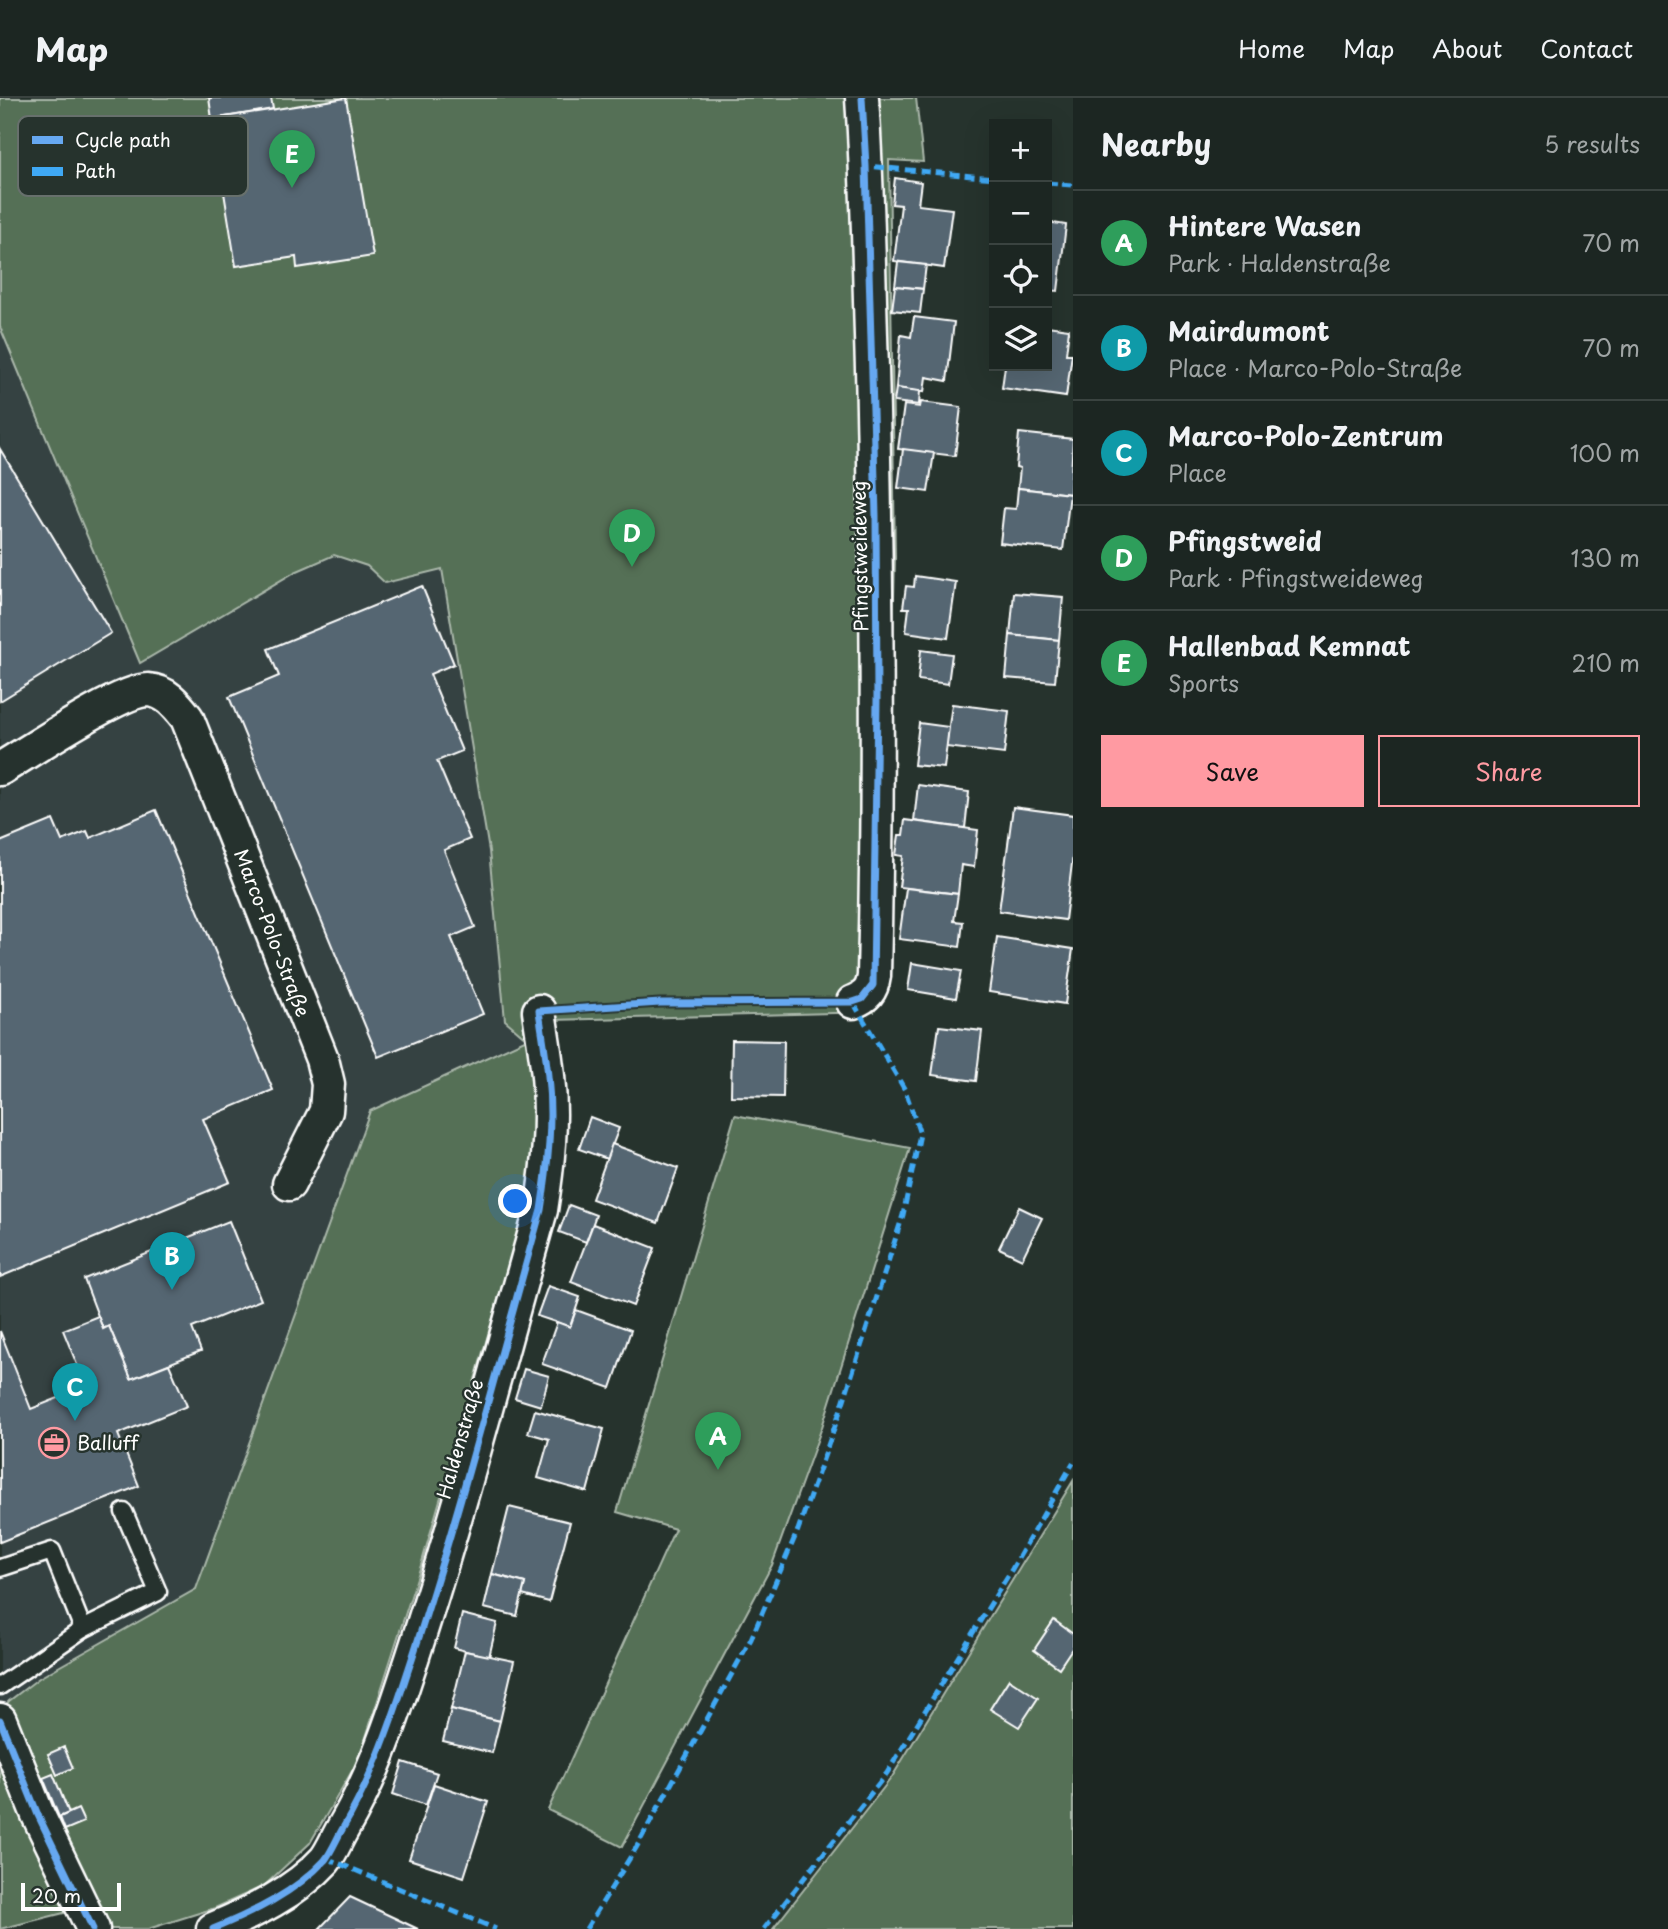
<!DOCTYPE html>
<meta charset="utf-8">
<style>
:root{--surface:#1c2622;--page:#252e2a;--text:#f1f3f6;--muted:#a0a5a5;--line:#3a4340;--accent:#ff9aa2}
body{margin:0;font-family:"Playpen Sans",sans-serif;background:var(--page);color:var(--text)}
.controls{position:absolute;right:21px;top:21px;display:grid;overflow:hidden;border-radius:0px;box-shadow:0 7px 28px #0002}
.controls button{width:63px;height:63px;display:grid;place-items:center;padding:0;border:0;border-bottom:2px solid var(--line);background:var(--surface);color:var(--text);font:35px sans-serif}
.scale{position:absolute;left:21px;bottom:18px;width:100px;box-sizing:border-box;padding-left:7px;border:4px solid #fff;border-top:0;font-size:19px;line-height:24px;white-space:nowrap;color:#fff;-webkit-text-stroke:5px #26332d;paint-order:stroke}
.you{position:absolute;left:516px;top:1104px;width:24px;height:24px;margin:-18px;border:5px solid #fff;border-radius:50%;background:#1a73e8;box-shadow:0 0 0 10px #1a73e833}
.badge{display:grid;place-items:center;width:46px;height:46px;border-radius:50%;background:var(--accent);color:#fff;font-size:23px;font-weight:700}
.pin{position:absolute;translate:-50% -58px;filter:drop-shadow(0 2px 4px #0008)}
.pin::after{content:'';position:absolute;top:37px;width:24px;height:21px;background:inherit;clip-path:polygon(0 0,100% 0,50% 100%)}
.list{margin:0;padding:0;list-style:none}
h2{display:flex;justify-content:space-between;align-items:center;height:91px;margin:0;padding:0 28px;font-size:30px}
h2 small{font-size:23px;font-weight:400;color:var(--muted)}
.list li{display:grid;grid-template-columns:46px 1fr auto;gap:21px;align-items:center;box-sizing:border-box;height:105px;padding:0 28px;border-top:2px solid var(--line)}
.list b{display:block;font-size:26px;white-space:nowrap}
.list p{margin:0;font-size:23px;white-space:nowrap;color:var(--muted)}
.list em{font-size:23px;font-style:normal;color:var(--muted)}
.actions{display:flex;gap:14px;padding:21px 28px}
.actions a{flex:1;padding:16px 0;border:2px solid var(--accent);border-radius:0px;text-align:center;font-size:24px;color:var(--accent)}
.actions .main{background:var(--accent);color:#111}
.icon{flex:none;width:38px;height:38px;fill:none;stroke:currentColor;stroke-width:2;stroke-linecap:round;stroke-linejoin:round}
.map{position:relative;flex:none;width:1073px;height:1831px;overflow:hidden}
header{display:flex;align-items:center;gap:42px;box-sizing:border-box;height:98px;padding:0 35px;background:var(--surface);border-bottom:2px solid var(--line)}
header strong{font-size:33px}
nav{display:flex;gap:38px;margin-inline-start:auto;font-size:24px}
main{display:flex}
aside{flex:1;background:var(--surface)}
.map>svg:first-child{display:block}
</style>
<header>
<strong>Map</strong>
<nav><a>Home</a><a>Map</a><a>About</a><a>Contact</a></nav>
</header>
<main>
<div class="map">
<svg width="1073" height="1831" viewBox="0 0 1073 1831">
<rect width="100%" height="100%" fill="#26332d"/>
<filter id="ink" filterUnits="userSpaceOnUse"><feTurbulence type="fractalNoise" baseFrequency=".0143" numOctaves="2"/><feDisplacementMap in="SourceGraphic" scale="14" xChannelSelector="R" yChannelSelector="G"/><feConvolveMatrix kernelMatrix="1 2 1 2 8 2 1 2 1" color-interpolation-filters="sRGB"/></filter>
<g filter="url(#ink)">
<!-- built -->
<polygon fill="#344242" points="0,229 140,565 295,474 334,457 367,468 385,485 442,471 489,753 505,922 527,941 370,1013 196,1491 39,1580 9,1603 2,1831 0,1831"/>
<!-- green -->
<g fill="#546f56" stroke="#aab7aa" stroke-width="2">
<polygon points="0,0 916,0 923,64 889,62 895,459 884,892 874,914 551,922 536,978 537,1032 521,1123 422,1464 359,1661 310,1745 264,1788 215,1810 148,1831 109,1831 96,1807 0,1831 0,1613 9,1603 39,1580 196,1491 370,1013 527,941 505,922 489,753 442,471 385,485 367,468 334,457 295,474 140,565 0,229"/>
<polygon points="735,1017 910,1050 822,1329 772,1467 622,1749 548,1712 675,1431 617,1414"/>
<polygon points="1073,1383 1073,1831 773,1831 892,1679"/>
</g>
<!-- building -->
<g fill="#556672" stroke="#fff" stroke-width="2">
<polygon points="209,0 271,0 273,11 212,21"/>
<polygon points="346,0 373,158 297,170 296,159 236,168 212,21"/>
<polygon points="895,80 921,84 918,107 952,111 944,170 894,163 901,107 892,106"/>
<polygon points="1047,124 1066,127 1058,193 1047,192"/>
<polygon points="898,164 926,167 923,191 895,188"/>
<polygon points="895,188 923,191 920,215 892,212"/>
<polygon points="914,219 954,224 947,283 926,279 924,294 896,290 901,237 911,239"/>
<polygon points="1047,228 1069,231 1066,256 1072,256 1066,299 1002,290 1005,268 1047,268"/>
<polygon points="896,290 920,293 919,307 894,304"/>
<polygon points="921,304 961,309 955,358 898,351 904,307 920,309"/>
<polygon points="1019,335 1073,341 1070,396 1018,390 1020,370 1016,369"/>
<polygon points="0,351 111,535 0,603"/>
<polygon points="903,351 934,355 928,394 898,390"/>
<polygon points="1018,390 1070,396 1063,452 1000,445 1004,410 1016,411"/>
<polygon points="915,478 956,484 948,540 906,534 909,510 903,510 906,488 914,489"/>
<polygon points="422,488 454,566 430,576 462,653 437,663 470,741 444,752 475,829 451,839 483,916 378,959 229,599 279,578 268,551"/>
<polygon points="1014,495 1063,499 1059,542 1010,537"/>
<polygon points="1010,537 1059,542 1055,584 1006,580"/>
<polygon points="921,552 952,556 948,586 918,582"/>
<polygon points="952,606 1009,613 1004,656 946,649"/>
<polygon points="919,625 949,629 944,670 914,667"/>
<polygon points="918,687 969,694 965,730 914,723"/>
<polygon points="1013,709 1073,717 1073,757 1065,822 999,813"/>
<polygon points="156,712 273,992 203,1021 230,1084 0,1179 0,744 53,722 62,743 87,733 90,740"/>
<polygon points="905,722 978,732 974,769 961,767 958,796 899,789 903,758 896,757 899,737 903,737"/>
<polygon points="906,790 958,796 954,823 963,824 960,849 899,841"/>
<polygon points="997,839 1073,851 1065,906 989,894"/>
<polygon points="912,865 961,873 956,900 908,892"/>
<polygon points="939,928 982,933 976,983 932,977"/>
<polygon points="732,942 784,943 783,999 731,998"/>
<polygon points="590,1019 619,1030 607,1061 579,1051"/>
<polygon points="612,1046 678,1070 658,1125 592,1101"/>
<polygon points="569,1107 596,1117 586,1144 559,1134"/>
<polygon points="1019,1109 1042,1120 1022,1161 999,1150"/>
<polygon points="229,1123 261,1202 192,1230 201,1253 131,1281 109,1228 103,1231 84,1181"/>
<polygon points="593,1126 655,1150 633,1208 571,1184"/>
<polygon points="548,1188 580,1199 570,1229 537,1218"/>
<polygon points="576,1212 631,1232 611,1290 542,1266 557,1224 570,1229"/>
<polygon points="98,1218 103,1231 109,1228 131,1281 169,1266 187,1308 118,1336 139,1388 0,1444 0,1233 31,1311 86,1289 63,1232"/>
<polygon points="524,1271 549,1278 541,1308 515,1300"/>
<polygon points="535,1312 604,1331 587,1394 538,1380 549,1341 528,1335"/>
<polygon points="509,1409 570,1424 549,1504 522,1497 525,1485 492,1476"/>
<polygon points="492,1476 525,1485 517,1518 484,1510"/>
<polygon points="462,1516 497,1525 489,1559 454,1550"/>
<polygon points="1054,1522 1073,1536 1073,1549 1059,1570 1034,1552"/>
<polygon points="465,1553 514,1563 500,1623 451,1611"/>
<polygon points="1009,1581 1038,1600 1019,1629 990,1611"/>
<polygon points="451,1611 500,1623 492,1655 443,1643"/>
<polygon points="64,1649 73,1670 57,1677 48,1656"/>
<polygon points="403,1664 437,1675 426,1707 393,1696"/>
<polygon points="53,1676 69,1715 59,1719 43,1680"/>
<polygon points="434,1686 488,1704 464,1779 409,1761"/>
<polygon points="78,1711 84,1724 65,1732 60,1719"/>
<polygon points="350,1799 418,1831 319,1831"/>
</g>
<g fill="none" stroke-linecap="round" stroke-linejoin="round">
<!-- lane casing -->
<g stroke="#fff" stroke-width="21">
<g id="lane">
<polyline points="0,1470 52,1453 83,1531 0,1588"/>
<polyline points="83,1531 158,1494 124,1414"/>
</g>
</g>
<!-- street casing -->
<g stroke="#fff" stroke-width="37">
<g id="street">
<path d="M0,671C29,654 120,592 148,592C166,593 177,607 187,620L322,961L328,986L326,1013L289,1086"/>
<path d="M853,904C866,899 872,893 874,878C879,676 877,473 872,270C869,180 868,90 862,0"/>
<polyline points="0,1622 38,1717 93,1831"/>
<path d="M213,1831C252,1815 296,1794 325,1762C332,1753 337,1740 343,1730C371,1682 389,1631 406,1579C457,1426 497,1268 541,1112C548,1067 553,1023 548,978C546,956 542,935 539,913"/>
</g>
</g>
<!-- lane -->
<use href="#lane" stroke="#26332d" stroke-width="16"/>
<!-- street -->
<use href="#street" stroke="#26332d" stroke-width="32"/>
<!-- quiet -->
<g stroke="#3fa9f5" stroke-width="5" stroke-dasharray="10 5" stroke-linecap="butt">
<polyline points="866,74 866,68 994,80"/>
<polyline points="1047,85 1073,87"/>
<polyline points="326,1760 496,1831"/>
<polyline points="586,1831 636,1750 751,1541 798,1432 843,1305 903,1117 920,1036 905,992 853,904"/>
<polyline points="764,1831 887,1675 1012,1471 1073,1365"/>
</g>
<!-- cycleway casing -->
<g stroke="#26332d" stroke-width="11">
<g id="cycleway">
<polyline points="0,1622 38,1717 93,1831"/>
<path d="M213,1831C252,1815 296,1794 325,1762C332,1753 337,1740 343,1730C371,1682 389,1631 406,1579C457,1426 497,1268 541,1112C548,1067 553,1023 548,978C546,956 542,935 539,913L660,905L853,904L862,901L873,887L877,602L876,417L866,68L862,0"/>
</g>
</g>
<!-- cycleway -->
<use href="#cycleway" stroke="#66a8f1" stroke-width="7"/>
</g>
</g>
<!-- icons -->
<defs>
<g id="office-ring" transform="scale(1.575)"><circle r="9.5" fill="#26332d" stroke="#ff9aa2" stroke-width="1.5"/><path d="M-6-3h4V-5.5h4V-3h4V5H-6ZM-1-4.5V-3h2v-1.5ZM-6 0V1H6V0Z" fill="#ff9aa2"/></g>
</defs>
<g fill-rule="evenodd">
<use href="#office-ring" x="54" y="1345"/>
</g>
<g text-anchor="middle" stroke-width="5" stroke-linejoin="round" paint-order="stroke">
<!-- street labels -->
<g font-size="19" fill="#fff" stroke="#26332d">
<text transform="translate(860 458) rotate(-91)" y="7">Pfingstweideweg</text>
<text transform="translate(272 835) rotate(69)" y="7">Marco-Polo-Straße</text>
<text transform="translate(460 1341) rotate(-74)" y="7">Haldenstraße</text>
</g>
<!-- poi labels -->
<g font-size="19" fill="#fff" stroke="#26332d" text-anchor="start">
<text x="77" y="1352">Balluff</text>
</g>
</g>
<!-- legend -->
<rect x="18" y="18" width="230" height="80" rx="10" fill="#26332d" stroke="#67706c" stroke-width="2"/>
<rect x="32" y="38" width="31" height="8" fill="#66a8f1"/>
<rect x="32" y="69" width="31" height="9" fill="#3fa9f5"/>
<g font-size="19" fill="#fff">
<text x="75" y="49">Cycle path</text>
<text x="75" y="80">Path</text>
</g>
</svg>
<div class="controls">
<button>+</button>
<button>−</button>
<button><svg class="icon" aria-label="locate" viewBox="0 0 24 24"><circle cx="12" cy="12" r="6"/><path d="M12 2v4M12 18v4M2 12h4M18 12h4"/></svg></button>
<button><svg class="icon" aria-label="layers" viewBox="0 0 24 24"><path d="M12 4l9 5-9 5-9-5zM3 14l9 5 9-5"/></svg></button>
</div>
<div class="scale">20 m</div>
<div class="you"></div>
<div class="pin badge" style="left:718px;top:1372px;background:#2e9e5b">A</div>
<div class="pin badge" style="left:172px;top:1192px;background:#0f9aa8">B</div>
<div class="pin badge" style="left:75px;top:1323px;background:#0f9aa8">C</div>
<div class="pin badge" style="left:632px;top:469px;background:#2e9e5b">D</div>
<div class="pin badge" style="left:292px;top:90px;background:#2e9e5b">E</div>
</div>
<aside>
<h2>Nearby<small>5 results</small></h2>
<ul class="list">
<li><span class="badge" style="background:#2e9e5b">A</span><div><b>Hintere Wasen</b><p>Park · Haldenstraße</p></div><em>70 m</em></li>
<li><span class="badge" style="background:#0f9aa8">B</span><div><b>Mairdumont</b><p>Place · Marco-Polo-Straße</p></div><em>70 m</em></li>
<li><span class="badge" style="background:#0f9aa8">C</span><div><b>Marco-Polo-Zentrum</b><p>Place</p></div><em>100 m</em></li>
<li><span class="badge" style="background:#2e9e5b">D</span><div><b>Pfingstweid</b><p>Park · Pfingstweideweg</p></div><em>130 m</em></li>
<li><span class="badge" style="background:#2e9e5b">E</span><div><b>Hallenbad Kemnat</b><p>Sports</p></div><em>210 m</em></li>
</ul>
<div class="actions"><a class="main">Save</a><a>Share</a></div>
</aside>
</main>
